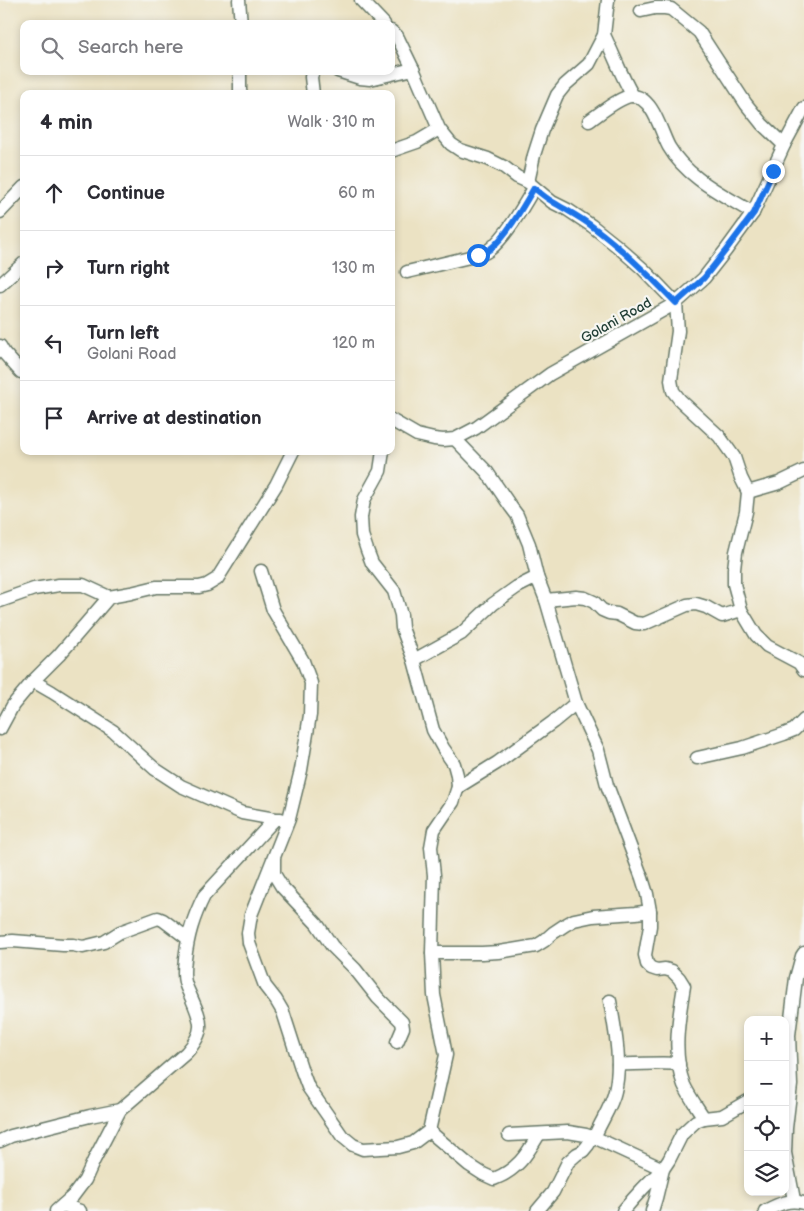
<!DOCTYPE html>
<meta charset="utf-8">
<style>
:root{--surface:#fff;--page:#f2f2f3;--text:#2b2b33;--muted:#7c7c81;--line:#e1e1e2}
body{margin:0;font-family:"Balsamiq Sans",sans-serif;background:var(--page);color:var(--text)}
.controls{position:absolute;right:15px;bottom:15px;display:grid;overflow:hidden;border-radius:10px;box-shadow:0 2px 8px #0003}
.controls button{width:45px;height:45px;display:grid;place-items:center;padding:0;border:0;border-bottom:1px solid var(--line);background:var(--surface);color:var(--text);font:25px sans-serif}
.stop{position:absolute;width:15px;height:15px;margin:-11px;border:4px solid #1a73e8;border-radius:50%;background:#fff}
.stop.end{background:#1a73e8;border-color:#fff;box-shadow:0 1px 5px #0008}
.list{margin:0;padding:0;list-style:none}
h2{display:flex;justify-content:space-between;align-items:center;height:65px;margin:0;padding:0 20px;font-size:21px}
h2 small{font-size:16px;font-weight:400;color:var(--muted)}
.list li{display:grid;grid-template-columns:32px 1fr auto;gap:15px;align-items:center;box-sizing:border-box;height:75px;padding:0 20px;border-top:1px solid var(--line)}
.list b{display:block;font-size:19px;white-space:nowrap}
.list p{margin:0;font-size:16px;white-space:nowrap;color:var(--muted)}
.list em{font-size:16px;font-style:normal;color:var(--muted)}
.icon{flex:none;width:28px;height:28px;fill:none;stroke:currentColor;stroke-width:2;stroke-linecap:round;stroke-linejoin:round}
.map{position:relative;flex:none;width:804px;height:1211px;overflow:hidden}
.search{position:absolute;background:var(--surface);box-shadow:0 2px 8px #0003;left:20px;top:20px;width:375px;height:55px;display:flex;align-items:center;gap:12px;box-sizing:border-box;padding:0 18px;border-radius:10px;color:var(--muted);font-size:19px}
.panel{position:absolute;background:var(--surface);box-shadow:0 2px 8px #0003;left:20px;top:90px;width:375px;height:365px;border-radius:10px}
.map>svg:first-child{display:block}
</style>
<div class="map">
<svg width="804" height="1211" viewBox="0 0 804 1211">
<rect width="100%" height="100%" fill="#f6f6f2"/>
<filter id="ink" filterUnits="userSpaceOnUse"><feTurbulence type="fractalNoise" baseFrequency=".02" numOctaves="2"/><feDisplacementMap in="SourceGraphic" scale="10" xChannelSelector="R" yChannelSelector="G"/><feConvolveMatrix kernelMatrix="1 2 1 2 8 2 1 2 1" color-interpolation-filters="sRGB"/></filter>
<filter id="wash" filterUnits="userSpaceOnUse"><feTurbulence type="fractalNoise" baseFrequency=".0096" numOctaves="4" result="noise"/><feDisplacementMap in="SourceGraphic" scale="20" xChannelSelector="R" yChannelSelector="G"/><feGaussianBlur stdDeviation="1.12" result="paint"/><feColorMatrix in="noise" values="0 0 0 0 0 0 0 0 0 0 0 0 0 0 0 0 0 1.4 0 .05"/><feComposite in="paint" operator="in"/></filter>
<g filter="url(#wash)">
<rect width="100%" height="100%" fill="#ebe2c3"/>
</g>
<g filter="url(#ink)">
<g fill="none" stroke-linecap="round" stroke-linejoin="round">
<!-- minor casing -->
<g stroke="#676" stroke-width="15">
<g id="minor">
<polyline points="239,0 241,24"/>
<polyline points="361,0 384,24"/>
<polyline points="641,11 655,8 665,8 671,9 699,32 746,104 762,124 784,145"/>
<polyline points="391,31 397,36 413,69 439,129 451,144 460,150 488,159 504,167 517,177 528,182 552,202 568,210 592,226 617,246 643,269 676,303 678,331 671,380 673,391 680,400 719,436 734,457 741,478 748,492 746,512 736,552 734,569 734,584 741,610 756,635 767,646 799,663 804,670"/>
<path d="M604,35C614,55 621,76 633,96"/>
<polyline points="240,71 240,91 241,94"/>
<polyline points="338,71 360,78 370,79 413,69"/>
<polyline points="313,94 311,77 313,71"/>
<path d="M589,121C599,114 621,96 632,96C653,96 661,133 669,147C687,178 724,195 753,213"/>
<polyline points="391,151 417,142 439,129"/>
<polyline points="528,182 534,155 542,130 557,95 565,85 589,64 604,35 608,0"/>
<polyline points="0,212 24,187"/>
<path d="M407,272L478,255C481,254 486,253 489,250C506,237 523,207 534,188"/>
<polyline points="0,285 24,263"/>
<polyline points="0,346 4,353 21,372"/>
<polyline points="391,420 417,435 434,439 443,440 455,439 476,428 550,374 676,303 704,278 726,250 753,213 784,145 804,108"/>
<path d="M455,439L487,472L511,507L517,515L529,544L537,577L546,600L576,703L598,750L607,785L642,878L647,894L650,911V926L645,955L647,964L651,968L657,970L665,969L672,971L679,978L684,986C679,1017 672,1054 684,1085C689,1096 697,1107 704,1118"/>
<polyline points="748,492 779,483 804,471"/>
<polyline points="261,571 273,610 303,661 311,683 310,715 301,770 289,819 251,915 248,933 249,943 265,986 276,1000 283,1012 302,1071 308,1087 342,1136 353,1145 363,1149 398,1147 413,1143 429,1131 446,1055 434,995 432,953 434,875 431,847 434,830 453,802 458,787 457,775 454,764 443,748 433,730 414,660 402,628 401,615 394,591 372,563 367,550 362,535 361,517 364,500 380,471 383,451"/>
<polyline points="546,600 576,597 585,598 594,602 602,610 609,613 617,614 635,623 644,624 687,605 696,604 706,607 722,616 741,610"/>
<polyline points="0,601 34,589 59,585 83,585 109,597"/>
<polyline points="414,660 461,634 493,604 517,587 537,577"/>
<polyline points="33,681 52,692 113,731 155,769 181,786 242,813 275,819 281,819"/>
<polyline points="0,729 13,705 33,681 59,655 109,597 131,593 156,587 199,587 207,585 217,579 276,485 293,451"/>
<polyline points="697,758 742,748 784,734 794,730 804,720"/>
<polyline points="458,787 497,763 553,722 576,703"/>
<polyline points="274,859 274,874 282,887 317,924 332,946 355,969 378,998 402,1022 403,1028 397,1042"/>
<polyline points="0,942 13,941 63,945 73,945 83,947 104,942 120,932 158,918 163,920 187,938"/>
<polyline points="432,953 482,953 499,952 536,946 544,941 553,933 565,925 574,920 593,916 636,913 650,911"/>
<path d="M618,1064C638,1065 658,1062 679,1064"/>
<path d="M429,1131L469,1165L483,1174L494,1179C518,1170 527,1154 539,1134"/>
<path d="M509,1135L568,1132L586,1135L598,1139L663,1169C647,1183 637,1194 623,1211"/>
<path d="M594,1138C600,1123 612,1106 615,1091C622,1061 615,1030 610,1001"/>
<polyline points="0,1141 11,1136 90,1116 120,1110"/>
<polyline points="794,1200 785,1153 786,1128 791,1085 789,1035 796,978 802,956 804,953"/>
<polyline points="63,1205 80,1211"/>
<path d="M56,1211L73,1196L85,1180L94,1160L120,1110L186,1053C206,1031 202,1022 191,997C189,992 186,987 185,982C183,975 184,967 185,959C188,935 193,918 204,896L275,819"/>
<polyline points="537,1211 553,1192 568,1162 577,1154 583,1151 588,1145 592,1137"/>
<polyline points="652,1211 656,1198 663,1169 669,1160 682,1134 696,1121 704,1118 722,1116 748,1101"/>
<path d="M765,1211C779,1204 788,1199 804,1203"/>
</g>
</g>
<!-- minor -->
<use href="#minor" stroke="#fff" stroke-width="12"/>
</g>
</g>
<g fill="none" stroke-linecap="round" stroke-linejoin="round" filter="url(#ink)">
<!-- route -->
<path stroke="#1a73e8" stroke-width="6" d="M478,255C481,254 486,253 489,250C506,237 523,207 534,188C540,193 546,198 553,202C566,210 580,217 593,227C623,249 650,276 676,303L704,278L726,250L754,213L773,171"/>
</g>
<g text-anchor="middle" stroke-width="4.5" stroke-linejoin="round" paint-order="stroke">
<!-- street labels -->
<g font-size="14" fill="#1f3d34" stroke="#f6f6f2">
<text transform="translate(616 320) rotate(-29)" y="5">Golani Road</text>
</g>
</g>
</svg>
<div class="controls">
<button>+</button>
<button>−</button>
<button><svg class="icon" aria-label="locate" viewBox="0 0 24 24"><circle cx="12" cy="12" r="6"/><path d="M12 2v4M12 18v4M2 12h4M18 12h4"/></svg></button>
<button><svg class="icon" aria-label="layers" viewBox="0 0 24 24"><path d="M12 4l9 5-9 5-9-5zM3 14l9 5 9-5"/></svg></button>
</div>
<div class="stop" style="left:478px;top:255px"></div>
<div class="stop end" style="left:773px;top:171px"></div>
<div class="search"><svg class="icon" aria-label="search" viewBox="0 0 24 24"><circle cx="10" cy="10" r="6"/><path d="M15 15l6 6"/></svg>Search here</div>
<section class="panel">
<h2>4 min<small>Walk · 310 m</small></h2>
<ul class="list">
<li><svg class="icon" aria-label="ahead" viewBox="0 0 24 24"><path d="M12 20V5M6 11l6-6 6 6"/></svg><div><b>Continue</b></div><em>60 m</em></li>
<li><svg class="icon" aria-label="right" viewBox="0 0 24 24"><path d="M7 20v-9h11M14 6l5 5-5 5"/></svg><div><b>Turn right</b></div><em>130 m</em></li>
<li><svg class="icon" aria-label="left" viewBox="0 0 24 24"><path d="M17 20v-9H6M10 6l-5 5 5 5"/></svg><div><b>Turn left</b><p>Golani Road</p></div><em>120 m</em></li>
<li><svg class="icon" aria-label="arrive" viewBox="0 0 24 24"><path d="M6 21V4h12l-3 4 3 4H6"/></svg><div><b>Arrive at destination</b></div></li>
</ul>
</section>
</div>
